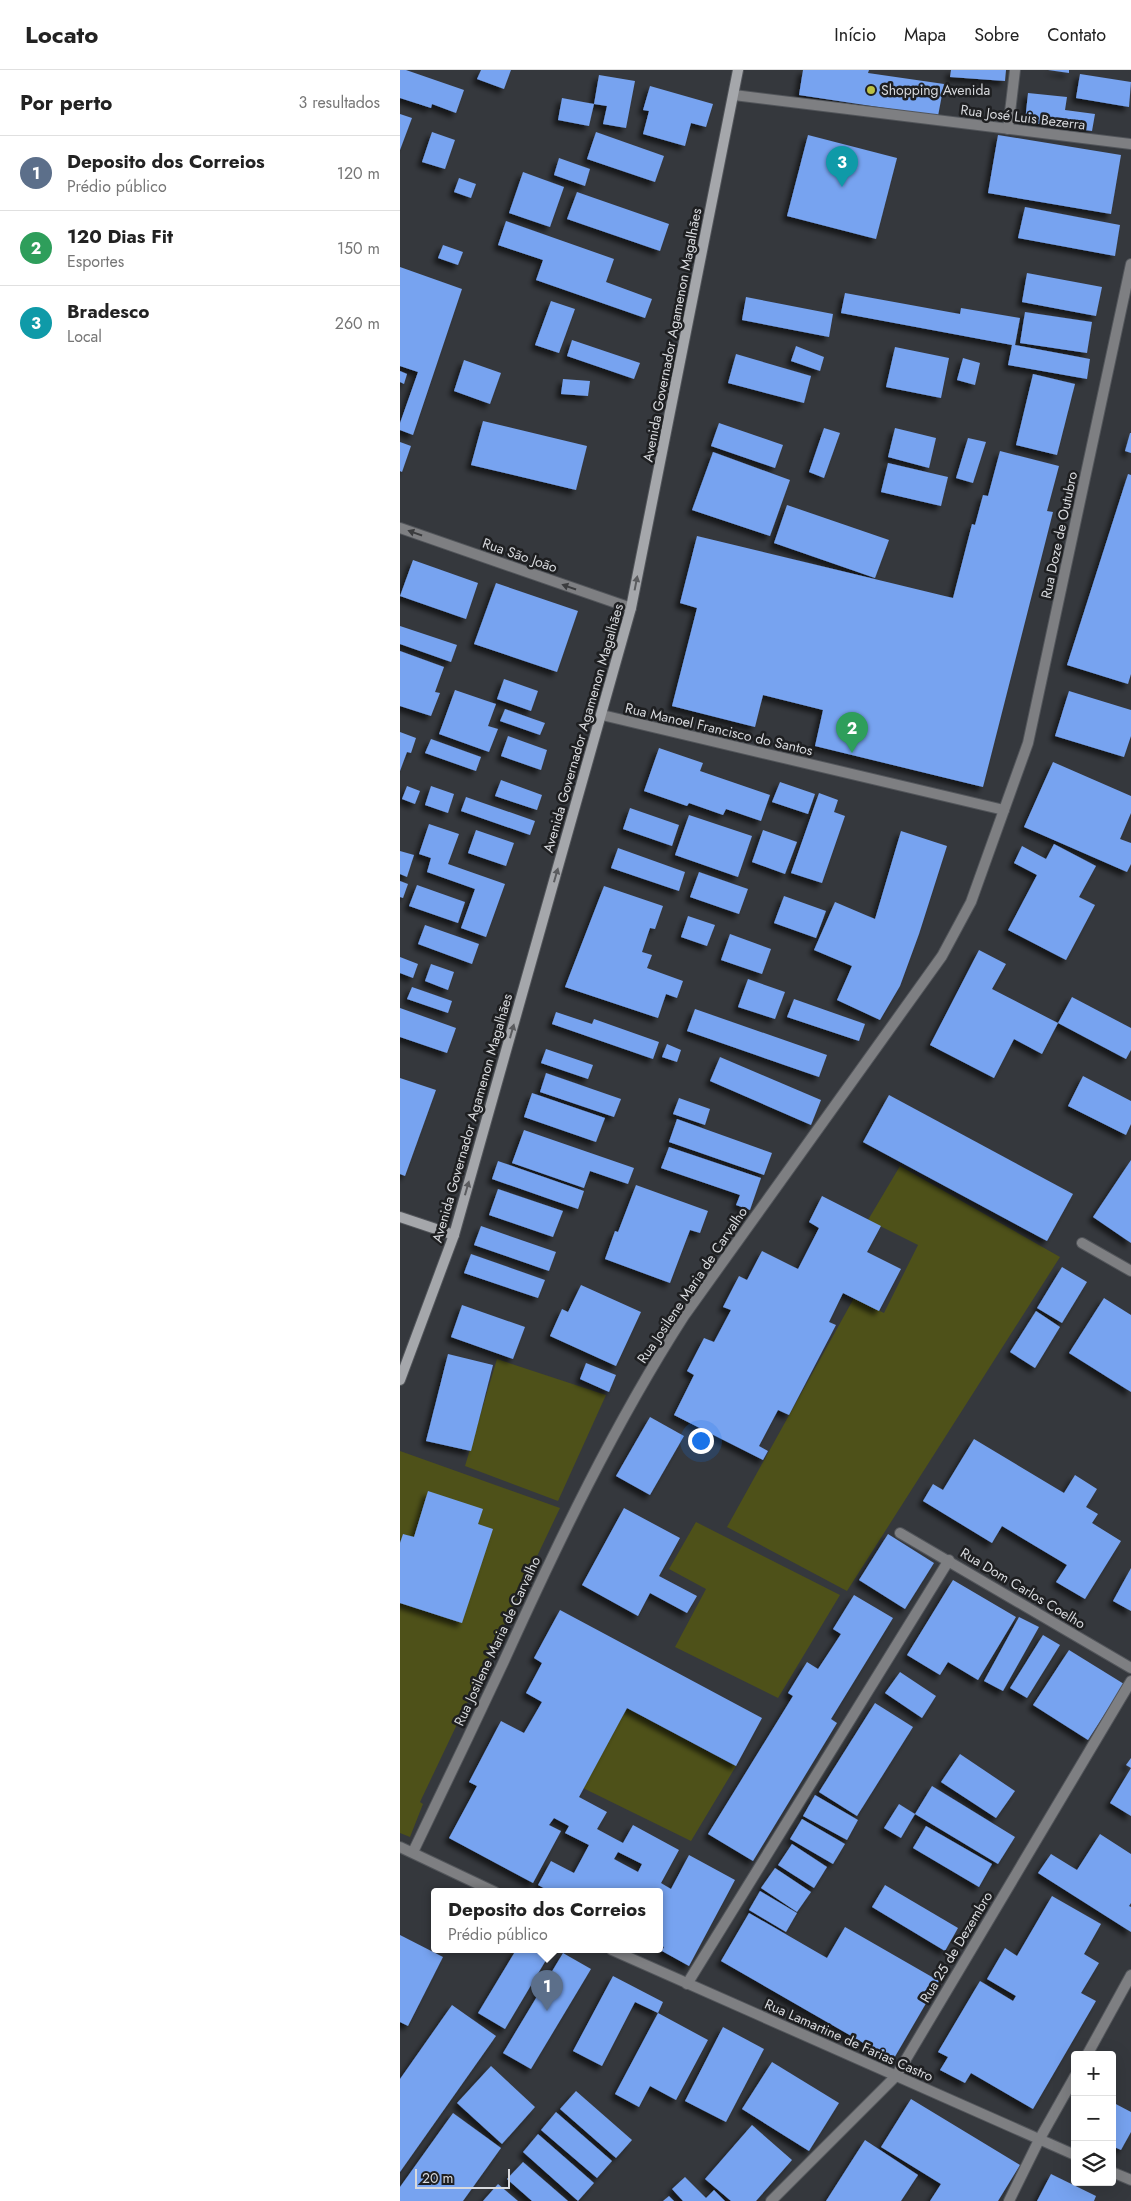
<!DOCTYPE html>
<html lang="pt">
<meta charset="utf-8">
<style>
:root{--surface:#fff;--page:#f6f6f6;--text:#222;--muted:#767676;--line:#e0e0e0;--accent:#666932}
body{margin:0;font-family:Jost,sans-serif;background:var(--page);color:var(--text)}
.controls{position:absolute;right:15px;bottom:15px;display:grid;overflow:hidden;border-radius:5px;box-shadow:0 5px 20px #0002}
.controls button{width:45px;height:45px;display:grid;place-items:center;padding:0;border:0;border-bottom:1px solid var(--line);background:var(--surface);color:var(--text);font:25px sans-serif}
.scale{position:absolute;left:15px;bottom:12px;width:95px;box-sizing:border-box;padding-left:5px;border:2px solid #d8dade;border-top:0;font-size:14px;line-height:18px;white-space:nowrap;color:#d8dade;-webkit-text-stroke:4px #1e1f21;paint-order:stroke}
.you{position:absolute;left:300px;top:1370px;width:18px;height:18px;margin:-12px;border:4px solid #fff;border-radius:50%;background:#1a73e8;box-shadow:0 0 0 8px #1a73e833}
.badge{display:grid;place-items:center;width:32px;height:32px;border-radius:50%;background:var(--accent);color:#fff;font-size:16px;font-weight:700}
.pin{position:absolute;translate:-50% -41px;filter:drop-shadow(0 1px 2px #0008)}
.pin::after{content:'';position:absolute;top:26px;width:18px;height:15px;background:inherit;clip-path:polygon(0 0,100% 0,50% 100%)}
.popup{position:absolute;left:31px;top:1818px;width:232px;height:65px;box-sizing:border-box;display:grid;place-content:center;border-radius:5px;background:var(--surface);filter:drop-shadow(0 1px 4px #0005);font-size:16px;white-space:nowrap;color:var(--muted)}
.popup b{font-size:19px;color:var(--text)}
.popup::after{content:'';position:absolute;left:50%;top:100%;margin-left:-10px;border:10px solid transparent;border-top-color:var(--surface)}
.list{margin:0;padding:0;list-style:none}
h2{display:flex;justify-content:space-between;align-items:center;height:65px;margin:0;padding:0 20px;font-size:21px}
h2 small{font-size:16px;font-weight:400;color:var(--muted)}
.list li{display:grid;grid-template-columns:32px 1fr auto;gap:15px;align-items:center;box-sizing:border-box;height:75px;padding:0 20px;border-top:1px solid var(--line)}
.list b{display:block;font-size:19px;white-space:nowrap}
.list p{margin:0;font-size:16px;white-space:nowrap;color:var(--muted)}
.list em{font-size:16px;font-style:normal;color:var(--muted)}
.icon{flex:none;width:28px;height:28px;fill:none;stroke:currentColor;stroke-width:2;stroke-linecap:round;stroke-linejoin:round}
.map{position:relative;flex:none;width:731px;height:2131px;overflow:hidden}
header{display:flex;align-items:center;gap:30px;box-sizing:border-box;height:70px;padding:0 25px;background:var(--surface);border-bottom:1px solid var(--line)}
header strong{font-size:24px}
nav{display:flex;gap:28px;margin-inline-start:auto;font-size:18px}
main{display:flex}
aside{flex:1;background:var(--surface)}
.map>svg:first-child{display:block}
</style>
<header>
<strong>Locato</strong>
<nav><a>Início</a><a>Mapa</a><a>Sobre</a><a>Contato</a></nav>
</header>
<main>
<aside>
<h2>Por perto<small>3 resultados</small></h2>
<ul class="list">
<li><span class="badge" style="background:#5c6f8a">1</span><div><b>Deposito dos Correios</b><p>Prédio público</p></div><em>120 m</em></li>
<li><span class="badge" style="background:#2e9e5b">2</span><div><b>120 Dias Fit</b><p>Esportes</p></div><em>150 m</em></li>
<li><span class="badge" style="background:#0f9aa8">3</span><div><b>Bradesco</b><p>Local</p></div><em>260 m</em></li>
</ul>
</aside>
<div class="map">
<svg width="731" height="2131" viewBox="0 0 731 2131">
<defs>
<filter id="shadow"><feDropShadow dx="-4.5" dy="4.5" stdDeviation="2.5" flood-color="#0009"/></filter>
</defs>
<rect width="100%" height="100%" fill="#35383d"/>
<!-- green -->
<g fill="#4e5119">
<polygon points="500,1096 660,1187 447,1521 327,1457 454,1228 484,1243 518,1175 468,1150"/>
<polygon points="97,1289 206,1325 158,1431 65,1396"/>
<polygon points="0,1381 160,1438 20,1732 23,1734 10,1767 0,1763"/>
<polygon points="296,1452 440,1525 378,1628 275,1577 306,1519 269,1499"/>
<polygon points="227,1638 336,1696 291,1771 183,1718"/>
</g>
<!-- building -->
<g fill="#77a3f0" fill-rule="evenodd" filter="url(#shadow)">
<polygon points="0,0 6,0 64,20 56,43 32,34 31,38 0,28"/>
<polygon points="81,0 111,0 104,19 77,9"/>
<polygon points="403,0 469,0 468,3 544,14 538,46 399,25"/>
<polygon points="551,0 606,0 605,11 550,7"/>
<polygon points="648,0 669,0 669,3"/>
<polygon points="680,4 731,12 729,37 676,28"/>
<polygon points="199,5 235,11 226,58 203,54 207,36 194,34"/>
<polygon points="250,16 313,34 306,57 291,53 285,76 243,64 249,41 243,40"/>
<polygon points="628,23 667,27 665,40 695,44 692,61 625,52"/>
<polygon points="162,28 194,34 189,56 158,50"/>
<polygon points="0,44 12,48 0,80"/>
<polygon points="32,62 55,70 45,99 22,92"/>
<polygon points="196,62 264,86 255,112 187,89"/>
<polygon points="408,65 497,88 476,169 387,146"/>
<polygon points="598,65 721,85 711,144 588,123"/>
<polygon points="159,88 190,99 185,116 154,105"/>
<polygon points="123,102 164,117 150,157 109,143"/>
<polygon points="59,108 76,114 71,128 54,122"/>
<polygon points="177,122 269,154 260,181 167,149"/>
<polygon points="625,137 720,155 715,186 618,168"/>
<polygon points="106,151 214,189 206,212 252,229 245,248 136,210 143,190 98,175"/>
<polygon points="43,175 63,182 58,195 38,188"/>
<polygon points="0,197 62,219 13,365 0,360 0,353 18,302 0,296"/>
<polygon points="627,203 702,217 696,246 622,232"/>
<polygon points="445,223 560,244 561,238 620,248 615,275 690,289 687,309 608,295 612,275 441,243"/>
<polygon points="346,227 433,244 429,267 342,250"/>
<polygon points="151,231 175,239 159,283 135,275"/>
<polygon points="625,242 692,252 687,283 620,273"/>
<polygon points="172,270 240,293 234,309 167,286"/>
<polygon points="396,276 424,287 420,301 391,291"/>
<polygon points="495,277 549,288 541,328 486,317"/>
<polygon points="336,284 411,306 404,333 328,313"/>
<polygon points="563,288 580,293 575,315 557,310"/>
<polygon points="64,290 101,303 90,334 54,321"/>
<polygon points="0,301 7,304 4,314 0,312"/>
<polygon points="633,304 675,314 657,385 616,375"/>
<polygon points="163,309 190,311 188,326 161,324"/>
<polygon points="83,351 187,376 176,420 71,395"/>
<polygon points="319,353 383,375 375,398 311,376"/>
<polygon points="424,358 440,363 424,408 409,402"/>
<polygon points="495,358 536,368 529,398 488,387"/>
<polygon points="730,363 731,363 731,383 725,381"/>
<polygon points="568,368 586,372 573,413 556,408"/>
<polygon points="0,372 11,376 2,402 0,401"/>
<polygon points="600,381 659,396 647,441 653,442 583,717 415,676 423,640 363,625 355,657 272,636 297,538 280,533 297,466 553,528 572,454 575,455 583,425 588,426"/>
<polygon points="313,382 390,410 370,466 292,440"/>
<polygon points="488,393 548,407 541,436 481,422"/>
<polygon points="728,404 731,405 731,604 728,614 667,595"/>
<polygon points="387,435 489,470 475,508 374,473"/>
<polygon points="13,490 78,513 66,549 0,526"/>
<polygon points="96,513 178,541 157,602 74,574"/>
<polygon points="0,556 57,575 51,592 0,574"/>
<polygon points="0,581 44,597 35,622 40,623 31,646 0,636"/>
<polygon points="104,609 138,621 131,641 97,629"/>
<polygon points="55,620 96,634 88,656 98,659 89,682 39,664"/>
<polygon points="669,621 731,640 731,666 724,687 655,666"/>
<polygon points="105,639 145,653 140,665 100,651"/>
<polygon points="0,662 16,668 11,683 7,682 0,701"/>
<polygon points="108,666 147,680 141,700 101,686"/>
<polygon points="31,669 81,687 76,701 25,683"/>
<polygon points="259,678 303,693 300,701 370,725 361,751 326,739 323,745 289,733 287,736 244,721"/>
<polygon points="653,692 731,726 731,743 720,769 731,773 731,794 727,802 624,757"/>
<polygon points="101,710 142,725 137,740 95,726"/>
<polygon points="380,712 415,724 408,744 372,732"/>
<polygon points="7,716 20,721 15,734 2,729"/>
<polygon points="31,716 54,724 48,743 25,735"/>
<polygon points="419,723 438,730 434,742 445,746 422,813 391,803"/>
<polygon points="66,727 135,751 130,765 61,741"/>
<polygon points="230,738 279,755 272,776 223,759"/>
<polygon points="289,745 352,766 338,807 275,785"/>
<polygon points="29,754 59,764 48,794 105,814 86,867 61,858 75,819 27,802 31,788 19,784"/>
<polygon points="76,760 114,773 106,796 68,783"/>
<polygon points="363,760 397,772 385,804 352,792"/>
<polygon points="501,761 547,776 519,864 500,916 480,950 437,930 452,896 414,880 435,832 475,849"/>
<polygon points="654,774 696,796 679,827 695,835 666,890 608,860 637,805 614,793 622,776 646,789"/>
<polygon points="218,778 285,802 279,821 211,798"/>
<polygon points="0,781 14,785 7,807 0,804"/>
<polygon points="299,802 348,819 339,844 290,827"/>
<polygon points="0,811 8,814 3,828 0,827"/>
<polygon points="17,815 65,832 58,853 9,836"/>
<polygon points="204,816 263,836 255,859 250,858 242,882 252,885 247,898 283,911 277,928 266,924 258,948 165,917"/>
<polygon points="384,826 426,841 416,868 374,853"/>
<polygon points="288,846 315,855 307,876 281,867"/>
<polygon points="25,855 79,874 72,894 18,874"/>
<polygon points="330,864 371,879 362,904 321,890"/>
<polygon points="579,880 606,894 592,919 658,953 642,984 614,969 594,1008 530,975"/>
<polygon points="0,887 18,894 13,908 0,903"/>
<polygon points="31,894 54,902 48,920 25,911"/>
<polygon points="348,909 385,922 375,949 338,937"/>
<polygon points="12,917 52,931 48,943 7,929"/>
<polygon points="672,927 731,958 731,980 726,989 658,953"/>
<polygon points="394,929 465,954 459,971 387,947"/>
<polygon points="0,938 56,958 47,983 0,967"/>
<polygon points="295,939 427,985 419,1007 287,961"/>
<polygon points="156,942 192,954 194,949 259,972 253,989 152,954"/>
<polygon points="267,974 281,980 277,992 262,987"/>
<polygon points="146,979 193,995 188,1009 141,993"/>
<polygon points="320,987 421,1030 411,1055 310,1011"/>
<polygon points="146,1003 221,1029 214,1047 140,1022"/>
<polygon points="683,1006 731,1031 731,1054 726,1065 668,1036"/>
<polygon points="0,1008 36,1020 5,1106 0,1104"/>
<polygon points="132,1023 205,1048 196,1072 124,1047"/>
<polygon points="489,1025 673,1124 647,1171 463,1072"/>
<polygon points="279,1028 310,1039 305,1055 273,1044"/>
<polygon points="277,1049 372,1083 364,1105 269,1072"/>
<polygon points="124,1060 234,1098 228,1114 190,1101 184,1118 112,1093"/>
<polygon points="269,1077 361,1108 350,1140 336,1135 340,1125 261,1098"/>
<polygon points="731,1090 731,1173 693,1147"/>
<polygon points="98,1091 184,1121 178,1139 92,1109"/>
<polygon points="236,1115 308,1141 300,1163 290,1160 270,1213 205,1189 215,1161 218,1162"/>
<polygon points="98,1119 163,1141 153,1167 89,1145"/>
<polygon points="422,1126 481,1156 467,1182 501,1199 479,1241 443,1223 429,1252 436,1255 389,1345 378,1340 359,1376 368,1381 363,1390 274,1345 294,1305 287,1301 304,1268 314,1272 331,1240 323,1237 339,1206 347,1210 362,1181 398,1199 419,1158 409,1152"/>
<polygon points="81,1156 156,1182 149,1201 74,1175"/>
<polygon points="71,1184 145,1210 138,1228 64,1203"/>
<polygon points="662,1197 687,1212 662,1253 637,1238"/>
<polygon points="181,1215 241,1242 216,1296 150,1266 162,1239 168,1242"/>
<polygon points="704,1228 731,1245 731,1322 669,1283"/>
<polygon points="62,1235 125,1257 113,1289 51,1267"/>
<polygon points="636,1241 660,1257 635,1298 610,1282"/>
<polygon points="48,1284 93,1295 71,1381 26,1371"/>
<polygon points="186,1293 216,1305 209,1322 180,1309"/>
<polygon points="250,1347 284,1366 250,1425 216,1406"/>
<polygon points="574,1369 664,1423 675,1405 697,1419 686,1437 698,1444 692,1453 721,1471 685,1529 656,1512 667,1495 602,1456 592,1473 523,1431 533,1414 543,1420"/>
<polygon points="28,1421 83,1439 78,1454 93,1459 62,1553 0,1533 0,1473 3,1464 14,1467"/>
<polygon points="224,1438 280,1468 259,1506 297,1526 287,1543 250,1523 238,1546 182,1515"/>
<polygon points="488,1464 534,1493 505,1539 459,1510"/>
<polygon points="731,1498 731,1541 713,1531"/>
<polygon points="553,1510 616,1547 578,1610 548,1592 540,1605 507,1585"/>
<polygon points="454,1525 493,1548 431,1649 437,1653 353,1791 308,1764 393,1626 388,1623 407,1592 418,1599 441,1564 433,1559"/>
<path d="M160,1540L362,1648L336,1696L227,1638L179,1727L207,1742L197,1759L223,1773L233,1755L279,1780L261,1813L271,1819L289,1785L335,1810L289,1896L262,1881L264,1877L260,1875V1822H151L138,1815L151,1791L174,1803L189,1775L165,1763L169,1756L154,1748L149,1755L161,1761L133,1813L49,1768L77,1716L69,1712L101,1651L124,1663L142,1632L126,1623L142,1593L134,1588ZM218,1782L242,1794L238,1802L214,1789Z"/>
<polygon points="619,1547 639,1557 603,1621 584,1611"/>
<polygon points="643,1565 660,1575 627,1628 610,1618"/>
<polygon points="669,1580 724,1614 688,1670 633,1635"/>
<polygon points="500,1602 536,1626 522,1648 485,1623"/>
<polygon points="475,1633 513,1657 457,1746 419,1722"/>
<polygon points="560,1684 615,1721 596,1748 541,1712"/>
<polygon points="731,1688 731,1746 710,1733 731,1698 726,1695"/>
<polygon points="532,1716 615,1767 598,1794 515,1744"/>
<polygon points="415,1725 458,1750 447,1770 403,1746"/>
<polygon points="499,1734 515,1744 501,1768 484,1758"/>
<polygon points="402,1749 445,1774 433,1794 390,1769"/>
<polygon points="526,1756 592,1794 579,1817 513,1778"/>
<polygon points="700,1764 731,1784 731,1833 729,1836 731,1837 731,1862 638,1803 651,1784 677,1800"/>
<polygon points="392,1774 427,1797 414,1818 378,1795"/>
<polygon points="375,1798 411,1822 397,1842 361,1818"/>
<polygon points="485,1815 558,1858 545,1881 472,1837"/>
<polygon points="360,1821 397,1843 386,1862 349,1840"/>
<polygon points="652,1826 701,1854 684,1884 699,1893 681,1923 696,1931 633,2039 571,2003 565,2013 540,2000 548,1987 538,1982 580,1911 613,1931 616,1926 587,1909 605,1878 617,1886"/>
<polygon points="349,1843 427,1888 445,1857 539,1911 493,1990 321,1891"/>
<polygon points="0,1865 43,1887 8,1956 0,1952"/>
<polygon points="116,1880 152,1880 105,1959 78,1943"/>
<polygon points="163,1883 191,1899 131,1999 103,1983"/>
<polygon points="213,1906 263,1932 258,1943 308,1970 276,2030 250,2016 239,2037 215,2024 258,1943 235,1932 202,1996 173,1981"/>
<polygon points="52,1935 96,1966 0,2102 0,2009"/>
<polygon points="323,1957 364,1979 326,2052 285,2031"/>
<polygon points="372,1992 439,2033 409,2081 342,2039"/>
<polygon points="91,1996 135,2037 102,2074 57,2033"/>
<polygon points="176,2021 232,2070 216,2088 160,2039"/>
<polygon points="511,2029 620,2095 598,2131 530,2131 541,2114 481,2077"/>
<polygon points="712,2032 731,2042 731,2062 721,2080 712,2076"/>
<polygon points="156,2042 212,2091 197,2108 141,2060"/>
<polygon points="53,2043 101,2078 63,2131 0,2131 0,2117"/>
<polygon points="352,2055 392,2090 356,2131 331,2131 305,2109"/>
<polygon points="138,2064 194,2113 178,2131 123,2082"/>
<polygon points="465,2070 518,2105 501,2131 426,2131"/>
<polygon points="123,2092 168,2131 132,2131 107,2109"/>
<polygon points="651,2104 696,2126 694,2131 637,2131"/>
<polygon points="285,2107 306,2128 314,2120 325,2131 283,2131 272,2119"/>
<polygon points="98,2114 118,2131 83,2131"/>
<polygon points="269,2126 274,2131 263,2131"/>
</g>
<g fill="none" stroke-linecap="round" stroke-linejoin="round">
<!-- lane casing -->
<g stroke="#52555a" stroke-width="12">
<g id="lane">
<polyline points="334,25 731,74"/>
<polyline points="608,59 615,0"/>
</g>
</g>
<!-- street casing -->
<g stroke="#52555a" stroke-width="12">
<g id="street">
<polyline points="0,458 231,538"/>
<polyline points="202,645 604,740"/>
<polyline points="682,1173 731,1201"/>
<polyline points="500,1463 731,1598"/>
<polyline points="0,1777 95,1822"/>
<path d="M13,1782C44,1718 74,1655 104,1591C158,1472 214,1355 284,1246L542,886L571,832L628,673L731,194"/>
<polyline points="212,1880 675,2085"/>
<polyline points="287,1914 549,1490"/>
<polyline points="687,1985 731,1905"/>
<polyline points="712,2102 731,2110"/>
<polyline points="371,2131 496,2006 731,1611"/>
<polyline points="609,2131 639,2070 675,2006"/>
</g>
</g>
<!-- secondary casing -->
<g stroke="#52555a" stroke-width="12">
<g id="secondary">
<polyline points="0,1147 54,1165"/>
<polyline points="0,1310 54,1165 231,538 338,0"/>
</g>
</g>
<!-- lane -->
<use href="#lane" stroke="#7e7f82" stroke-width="10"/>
<!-- street -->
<use href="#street" stroke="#7e7f82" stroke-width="10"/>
<!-- secondary -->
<use href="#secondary" stroke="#a5a7ab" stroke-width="10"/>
</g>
<!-- one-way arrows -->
<defs><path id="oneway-solid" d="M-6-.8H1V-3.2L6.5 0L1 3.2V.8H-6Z" transform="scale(1.25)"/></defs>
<g fill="#3b3c3e">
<use href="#oneway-solid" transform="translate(15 463) rotate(-161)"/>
<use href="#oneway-solid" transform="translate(169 517) rotate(-161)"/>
</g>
<g fill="#5b5c5f">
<use href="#oneway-solid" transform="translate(236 513) rotate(-79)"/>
<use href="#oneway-solid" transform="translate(156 805) rotate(-74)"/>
<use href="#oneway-solid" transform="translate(112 961) rotate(-74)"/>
<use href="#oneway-solid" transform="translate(67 1118) rotate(-74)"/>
</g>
<!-- markers -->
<circle fill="#bac045" stroke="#1e1f21" stroke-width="2" cx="471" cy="20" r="5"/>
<g text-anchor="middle" stroke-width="5" stroke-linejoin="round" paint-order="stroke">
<!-- poi labels -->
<g font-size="14" fill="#d8dade" stroke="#1e1f21" text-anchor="start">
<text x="481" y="25">Shopping Avenida</text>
</g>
<!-- street labels -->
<g font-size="14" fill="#d8dade" stroke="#1e1f21">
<text transform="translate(623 47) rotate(7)" y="5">Rua José Luis Bezerra</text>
<text transform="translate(272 265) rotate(-79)" y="5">Avenida Governador Agamenon Magalhães</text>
<text transform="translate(659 465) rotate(-78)" y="5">Rua Doze de Outubro</text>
<text transform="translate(120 485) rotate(19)" y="5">Rua São João</text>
<text transform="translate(183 658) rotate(-74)" y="5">Avenida Governador Agamenon Magalhães</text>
<text transform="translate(319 659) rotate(13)" y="5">Rua Manoel Francisco do Santos</text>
<text transform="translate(72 1048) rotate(-74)" y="5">Avenida Governador Agamenon Magalhães</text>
<text transform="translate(292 1215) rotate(-56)" y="5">Rua Josilene Maria de Carvalho</text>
<text transform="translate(623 1518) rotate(31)" y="5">Rua Dom Carlos Coelho</text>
<text transform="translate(97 1571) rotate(-65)" y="5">Rua Josilene Maria de Carvalho</text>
<text transform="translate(556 1877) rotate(-59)" y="5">Rua 25 de Dezembro</text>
<text transform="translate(449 1970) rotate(24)" y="5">Rua Lamartine de Farias Castro</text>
</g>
</g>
</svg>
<div class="controls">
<button>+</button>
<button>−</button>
<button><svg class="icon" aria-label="layers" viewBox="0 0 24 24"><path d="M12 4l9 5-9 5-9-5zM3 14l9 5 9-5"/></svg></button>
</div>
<div class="scale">20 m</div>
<div class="you"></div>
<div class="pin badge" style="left:147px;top:1941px;background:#5c6f8a">1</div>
<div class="popup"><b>Deposito dos Correios</b>Prédio público</div>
<div class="pin badge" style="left:452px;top:683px;background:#2e9e5b">2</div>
<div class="pin badge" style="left:442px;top:117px;background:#0f9aa8">3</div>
</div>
</main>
